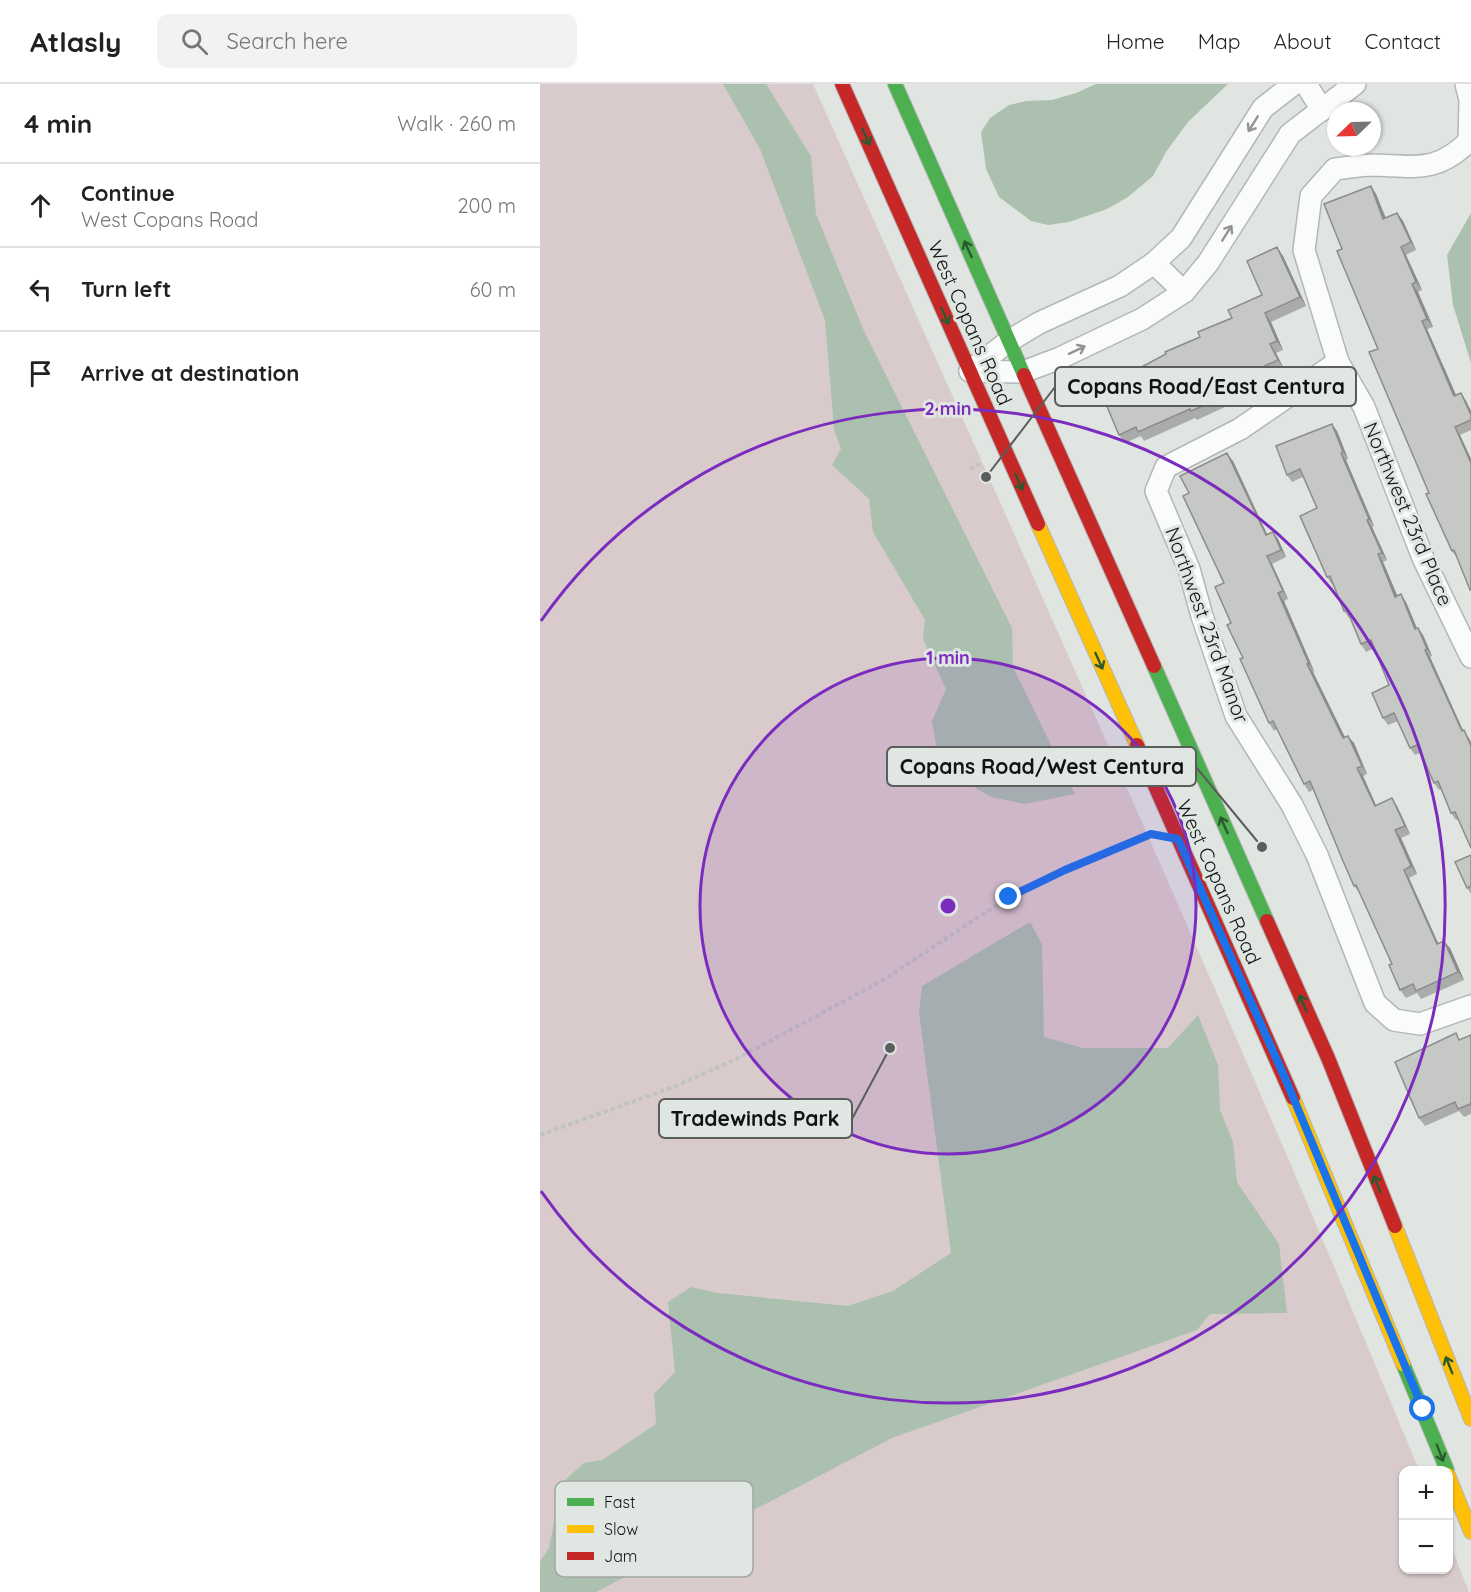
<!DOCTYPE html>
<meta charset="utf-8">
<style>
:root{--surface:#fff;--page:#f2f2f2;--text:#222;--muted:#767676;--line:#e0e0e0}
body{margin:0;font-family:Quicksand,sans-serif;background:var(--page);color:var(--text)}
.controls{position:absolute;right:18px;bottom:18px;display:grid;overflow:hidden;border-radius:12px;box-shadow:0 2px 4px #0004}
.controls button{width:54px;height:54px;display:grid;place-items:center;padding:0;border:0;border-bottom:2px solid var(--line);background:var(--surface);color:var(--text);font:30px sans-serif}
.compass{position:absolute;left:787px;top:18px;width:54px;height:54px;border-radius:50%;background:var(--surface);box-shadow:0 2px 4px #0004;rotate:247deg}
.stop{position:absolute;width:18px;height:18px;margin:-14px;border:4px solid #1a73e8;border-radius:50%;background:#fff}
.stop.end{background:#1a73e8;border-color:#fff;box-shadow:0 2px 6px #0008}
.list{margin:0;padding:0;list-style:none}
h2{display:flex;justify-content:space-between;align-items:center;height:78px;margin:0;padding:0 24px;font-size:26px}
h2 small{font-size:20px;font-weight:400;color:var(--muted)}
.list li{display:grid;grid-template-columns:39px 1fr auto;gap:18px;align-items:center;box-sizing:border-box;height:84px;padding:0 24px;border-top:2px solid var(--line)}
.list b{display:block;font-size:22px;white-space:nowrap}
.list p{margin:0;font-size:20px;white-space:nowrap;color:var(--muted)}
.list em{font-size:20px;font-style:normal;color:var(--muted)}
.icon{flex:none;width:33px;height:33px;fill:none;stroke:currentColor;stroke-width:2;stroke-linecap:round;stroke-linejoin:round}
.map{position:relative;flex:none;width:931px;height:1508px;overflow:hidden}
header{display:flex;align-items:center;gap:36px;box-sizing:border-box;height:84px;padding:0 30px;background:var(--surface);border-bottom:2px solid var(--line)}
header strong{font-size:28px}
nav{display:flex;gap:33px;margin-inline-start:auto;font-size:21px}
.search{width:420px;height:54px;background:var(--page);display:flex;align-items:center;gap:15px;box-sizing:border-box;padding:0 21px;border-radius:12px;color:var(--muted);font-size:22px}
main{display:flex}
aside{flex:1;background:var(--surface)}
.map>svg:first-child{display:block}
</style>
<header>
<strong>Atlasly</strong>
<div class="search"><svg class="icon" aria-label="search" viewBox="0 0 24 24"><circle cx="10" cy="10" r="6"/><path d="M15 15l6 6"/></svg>Search here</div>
<nav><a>Home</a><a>Map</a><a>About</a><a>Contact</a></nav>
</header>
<main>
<aside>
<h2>4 min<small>Walk · 260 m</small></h2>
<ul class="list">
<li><svg class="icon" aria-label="ahead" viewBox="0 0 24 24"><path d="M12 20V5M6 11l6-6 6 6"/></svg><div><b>Continue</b><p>West Copans Road</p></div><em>200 m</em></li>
<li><svg class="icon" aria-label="left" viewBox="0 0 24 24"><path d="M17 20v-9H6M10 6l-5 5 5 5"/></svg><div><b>Turn left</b></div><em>60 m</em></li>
<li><svg class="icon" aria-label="arrive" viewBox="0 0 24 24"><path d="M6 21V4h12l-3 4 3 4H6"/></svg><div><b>Arrive at destination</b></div></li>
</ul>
</aside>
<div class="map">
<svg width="931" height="1508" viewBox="0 0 931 1508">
<rect width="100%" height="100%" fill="#e1e5e2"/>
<!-- green -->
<path fill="#d9cbcb" d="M0,0H273C479,461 687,920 879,1386H864V1486H908L909,1457L929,1508H0Z"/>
<!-- water -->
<g fill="#acc0b0">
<polygon points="183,0 226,0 271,72 276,130 324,247 472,544 473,583 535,710 485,720 451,713 408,688 397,667 392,637 406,605 383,555 385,536 333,448 329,415 292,381 301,365 294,345 285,236 220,65"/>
<polygon points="556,0 688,0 648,38 626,68 613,92 588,113 567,125 529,138 508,141 491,137 459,113 446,85 441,48 450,34 469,21 486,17 512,16 536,9"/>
<polygon points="931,129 931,279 913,221 907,171"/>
<polygon points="490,838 502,860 504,953 543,964 628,964 658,931 678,981 680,1026 693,1058 697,1098 739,1160 747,1229 670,1230 657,1246 352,1354 56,1508 0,1508 0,1478 9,1464 22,1399 44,1379 62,1376 116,1340 114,1310 135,1288 128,1218 151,1203 178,1209 308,1222 353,1207 411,1169 379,929 382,902"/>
</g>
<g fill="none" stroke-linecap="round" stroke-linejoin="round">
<!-- street casing -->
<g stroke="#b5b7b5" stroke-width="24">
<g id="street">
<polyline points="766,0 782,26"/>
<polyline points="926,0 930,16 929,58"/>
<path d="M931,55C897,90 875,82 832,81C820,81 807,84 795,85L771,112L764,166L798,278L824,323L883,474L931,573"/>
<polyline points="614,179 644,208"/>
<polyline points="798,278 700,345 626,383 616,407 649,485 662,532 696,632 752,721 777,771 835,919 854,936 880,940 931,922"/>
<polyline points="430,287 483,288 520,274 602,235 644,208 668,179 750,50 815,0"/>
<polyline points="430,287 469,257 499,239 580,202 614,179 641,154 723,24 754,0"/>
</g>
</g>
<!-- fast casing -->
<g stroke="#b5b7b5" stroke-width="16">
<g id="fast">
<polyline points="355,0 484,291"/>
<polyline points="614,582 727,837"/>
<polyline points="863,1280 907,1386"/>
</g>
</g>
<!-- slow casing -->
<g stroke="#b5b7b5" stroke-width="16">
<g id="slow">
<polyline points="498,440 597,661"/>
<polyline points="753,1014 863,1280"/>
<polyline points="855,1142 931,1335"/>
<polyline points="908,1391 931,1448"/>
</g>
</g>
<!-- jam casing -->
<g stroke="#b5b7b5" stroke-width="16">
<g id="jam">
<polyline points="302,0 498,440"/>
<polyline points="484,291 614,582"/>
<polyline points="597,661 753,1014"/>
<polyline points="727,837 788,974 855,1142"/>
</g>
</g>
<!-- path -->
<g stroke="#c1c2c2" stroke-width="4" stroke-dasharray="4.5 3" stroke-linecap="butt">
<polyline points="430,385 440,380"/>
<polyline points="0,1051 136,1002 194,976 340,898 469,813 525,786 611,750"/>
</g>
<!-- street -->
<use href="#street" stroke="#fafbfb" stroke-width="21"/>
<!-- fast -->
<use href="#fast" stroke="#4caf50" stroke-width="14"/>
<!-- slow -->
<use href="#slow" stroke="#ffc107" stroke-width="14"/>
<!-- jam -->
<use href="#jam" stroke="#c62828" stroke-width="14"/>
</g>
<!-- wall -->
<g fill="#aaacaa">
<polygon points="836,110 846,134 857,129 863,137 876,166 866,171 882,206 878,208 893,243 887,245 916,311 921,309 926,317 931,327 931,346 920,351 931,375 931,507 917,474 912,467 889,409 802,165"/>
<polygon points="743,172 766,222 731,238 743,266 736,269 744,285 708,301 711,307 682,318 685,323 657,336 655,334 604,357 601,352 585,359 579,351 566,312 596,286 660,253 692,234 722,211"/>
<polygon points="797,347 808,375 806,376 834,442 832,443 847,476 843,478 857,512 866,518 877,544 878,544 883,551 892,572 890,573 923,647 929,654 931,658 931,764 918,735 916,736 911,729 902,705 899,706 894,699 880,669 875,671 870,664 858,637 848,641 843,634 849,601 834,564 826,568 821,560 811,534 809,534 804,527 793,500 792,501 787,493 777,424 763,393 752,398 747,391"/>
<polygon points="693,377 727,450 733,448 738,455 746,473 732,480 748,515 744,517 774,587 773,588 805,653 814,659 827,690 823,692 836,722 857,722 870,750 861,754 877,790 869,794 898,859 910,864 924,896 881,915 877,909 866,914 860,906 852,880 820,809 814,802 773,706 769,708 764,700 737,645 734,647 729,639 703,574 691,539 684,499"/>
<polygon points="931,771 931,810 927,804"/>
<polygon points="931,951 931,1030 924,1033 919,1027 885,1042 879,1034 921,956"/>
</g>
<!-- shaded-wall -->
<g fill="#8b8c8b">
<polygon points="831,102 836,110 849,143 843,135"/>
<polygon points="857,129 863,137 876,166 871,158"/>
<polygon points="737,163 743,172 766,222 760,213"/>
<polygon points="861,163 866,171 882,206 876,198"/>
<polygon points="872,200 878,208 893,243 887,235"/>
<polygon points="725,229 731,238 743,266 737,257"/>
<polygon points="882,237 887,245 920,320 914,312"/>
<polygon points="730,260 736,269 744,285 738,276"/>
<polygon points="702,292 708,301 711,307 705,298"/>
<polygon points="921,309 926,317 931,327 931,331"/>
<polygon points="792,340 797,347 808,375 803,368"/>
<polygon points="915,343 920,351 931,375 931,379"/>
<polygon points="687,369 693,377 731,459 726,451"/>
<polygon points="801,369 806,376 834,442 829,435"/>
<polygon points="827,436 832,443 847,476 842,469"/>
<polygon points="733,448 738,455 746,473 741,466"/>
<polygon points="838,470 843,478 861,520 855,513"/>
<polygon points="727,472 732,480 748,515 743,507"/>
<polygon points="738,509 744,517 774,587 769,580"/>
<polygon points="861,510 866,518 880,552 875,545"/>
<polygon points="878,544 883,551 892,572 887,565"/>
<polygon points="885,566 890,573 927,655 922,647"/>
<polygon points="767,580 773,588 809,662 803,654"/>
<polygon points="924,646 931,658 931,662"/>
<polygon points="808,652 814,659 827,690 822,682"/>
<polygon points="817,684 823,692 840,730 835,722"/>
<polygon points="852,714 857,722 870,750 865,742"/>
<polygon points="855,746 861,754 877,790 871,782"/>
<polygon points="864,786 869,794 902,868 897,860"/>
<polygon points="904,857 910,864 924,896 918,888"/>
</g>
<!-- building -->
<g fill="#c6c8c6" stroke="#8b8c8b" stroke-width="1.5">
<polygon points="831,102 843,135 857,129 871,158 861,163 876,198 872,200 887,235 882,237 914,312 921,309 931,331 931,336 915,343 931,379 931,505 930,506 914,466 912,467 886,410 889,409 829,268 838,265 797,167 802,165 784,120"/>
<polygon points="737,163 760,213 725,229 737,257 730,260 738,276 702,292 705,298 676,309 679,315 651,327 650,325 598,348 596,343 579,351 563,313 566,312 561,301 596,286 626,270 625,268 660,253 658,248 692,234 688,226 722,211 707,177"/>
<polygon points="792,340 803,368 801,369 829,435 827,436 842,469 838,470 855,513 861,510 875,545 878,544 887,565 885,566 922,647 924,646 931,662 931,764 915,728 911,729 898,697 894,699 877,661 870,664 854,629 843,634 832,609 849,601 831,556 821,560 807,526 804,527 790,492 787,493 760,432 777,424 760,385 747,391 736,362"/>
<polygon points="687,369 726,451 733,448 741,466 727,472 743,507 738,509 769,580 767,580 803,654 808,652 822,682 817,684 835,722 852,714 865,742 855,746 871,782 864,786 897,860 904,857 918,888 876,907 873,900 860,906 849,881 852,880 816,801 814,802 803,777 770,697 764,700 733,637 729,639 700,575 703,574 687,541 691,539 675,503 684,499 643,412 649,409 640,392"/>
<polygon points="931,771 931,802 927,804 915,778"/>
<polygon points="916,949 919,956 931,951 931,1022 930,1020 918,1025 915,1018 879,1034 855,978"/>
</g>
<!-- one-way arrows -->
<defs><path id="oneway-shaft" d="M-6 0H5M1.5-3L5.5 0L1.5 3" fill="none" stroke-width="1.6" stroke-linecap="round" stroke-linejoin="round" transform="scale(1.5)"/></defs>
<g stroke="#929393">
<use href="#oneway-shaft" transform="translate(713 40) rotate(122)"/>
<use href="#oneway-shaft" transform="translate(687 149) rotate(-58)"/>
<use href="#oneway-shaft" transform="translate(537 266) rotate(-25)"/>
</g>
<g stroke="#2c5a2e">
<use href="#oneway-shaft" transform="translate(326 53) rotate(66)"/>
<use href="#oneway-shaft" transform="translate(428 165) rotate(-114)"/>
<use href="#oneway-shaft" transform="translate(405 232) rotate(66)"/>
<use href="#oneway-shaft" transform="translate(479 398) rotate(66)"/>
<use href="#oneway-shaft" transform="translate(559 577) rotate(66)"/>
<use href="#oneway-shaft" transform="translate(684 741) rotate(-114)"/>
<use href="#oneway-shaft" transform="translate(763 919) rotate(-114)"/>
<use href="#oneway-shaft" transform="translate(837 1100) rotate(-112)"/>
<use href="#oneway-shaft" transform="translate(909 1281) rotate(-112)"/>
<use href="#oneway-shaft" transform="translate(900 1369) rotate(69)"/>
</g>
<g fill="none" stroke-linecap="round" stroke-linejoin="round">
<!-- route -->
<polyline stroke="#1a73e8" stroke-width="8" points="469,813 525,786 611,750 638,755 745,994 883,1325"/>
</g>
<!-- distance rings -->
<circle cx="408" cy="822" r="248" fill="#7b2cbf" fill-opacity=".12"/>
<g fill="none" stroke="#7b2cbf" stroke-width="3">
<circle cx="408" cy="822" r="248"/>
<path d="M1 537A497 497 0 1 1 1 1107"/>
</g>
<g text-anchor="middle" stroke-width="6" stroke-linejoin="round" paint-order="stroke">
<!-- street labels -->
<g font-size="20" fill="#121413" stroke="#e0e6e1">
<text transform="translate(430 239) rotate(66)" y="7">West Copans Road</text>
<text transform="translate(868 430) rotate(67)" y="7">Northwest 23rd Place</text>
<text transform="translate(667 541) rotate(70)" y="7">Northwest 23rd Manor</text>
<text transform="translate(679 798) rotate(66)" y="7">West Copans Road</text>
</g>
</g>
<!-- legend -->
<rect x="15" y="1397" width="198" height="96" rx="9" fill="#e0e6e1" stroke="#a2a7a3" stroke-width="1.5"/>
<rect x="27" y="1414" width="27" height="8" fill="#4caf50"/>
<rect x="27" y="1441" width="27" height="8" fill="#ffc107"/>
<rect x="27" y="1468" width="27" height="8" fill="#c62828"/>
<g font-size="16" fill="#121413">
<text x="64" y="1424">Fast</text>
<text x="64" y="1451">Slow</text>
<text x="64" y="1478">Jam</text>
</g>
<circle cx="408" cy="822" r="9" fill="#7b2cbf" stroke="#e0e6e1" stroke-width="3"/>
<g font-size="18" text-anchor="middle" font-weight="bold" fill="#7b2cbf" stroke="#e0e6e1" stroke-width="6" stroke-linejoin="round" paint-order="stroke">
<text x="408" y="331">2 min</text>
<text x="408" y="580">1 min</text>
</g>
<!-- callouts -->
<path fill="none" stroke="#5a5d5b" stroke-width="2" d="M446 393L515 303M722 763L656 683M350 964L312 1035"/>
<g fill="#5a5d5b" stroke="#e0e6e1" stroke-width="2">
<circle cx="446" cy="393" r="6"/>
<circle cx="722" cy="763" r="6"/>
<circle cx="350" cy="964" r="6"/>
</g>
<g fill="#e0e6e1" stroke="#5a5d5b" stroke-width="2">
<rect x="515" y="283" width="301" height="39" rx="6"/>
<rect x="347" y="663" width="309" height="39" rx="6"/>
<rect x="119" y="1015" width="193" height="39" rx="6"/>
</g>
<g font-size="21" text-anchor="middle" font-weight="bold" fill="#121413">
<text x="666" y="310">Copans Road/East Centura</text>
<text x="502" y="690">Copans Road/West Centura</text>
<text x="215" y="1042">Tradewinds Park</text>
</g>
</svg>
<div class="controls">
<button>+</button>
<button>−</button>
</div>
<svg class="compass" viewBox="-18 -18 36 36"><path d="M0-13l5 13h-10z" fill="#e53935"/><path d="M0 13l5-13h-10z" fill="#767676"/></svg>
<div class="stop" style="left:883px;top:1325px"></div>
<div class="stop end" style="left:469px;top:813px"></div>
</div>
</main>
